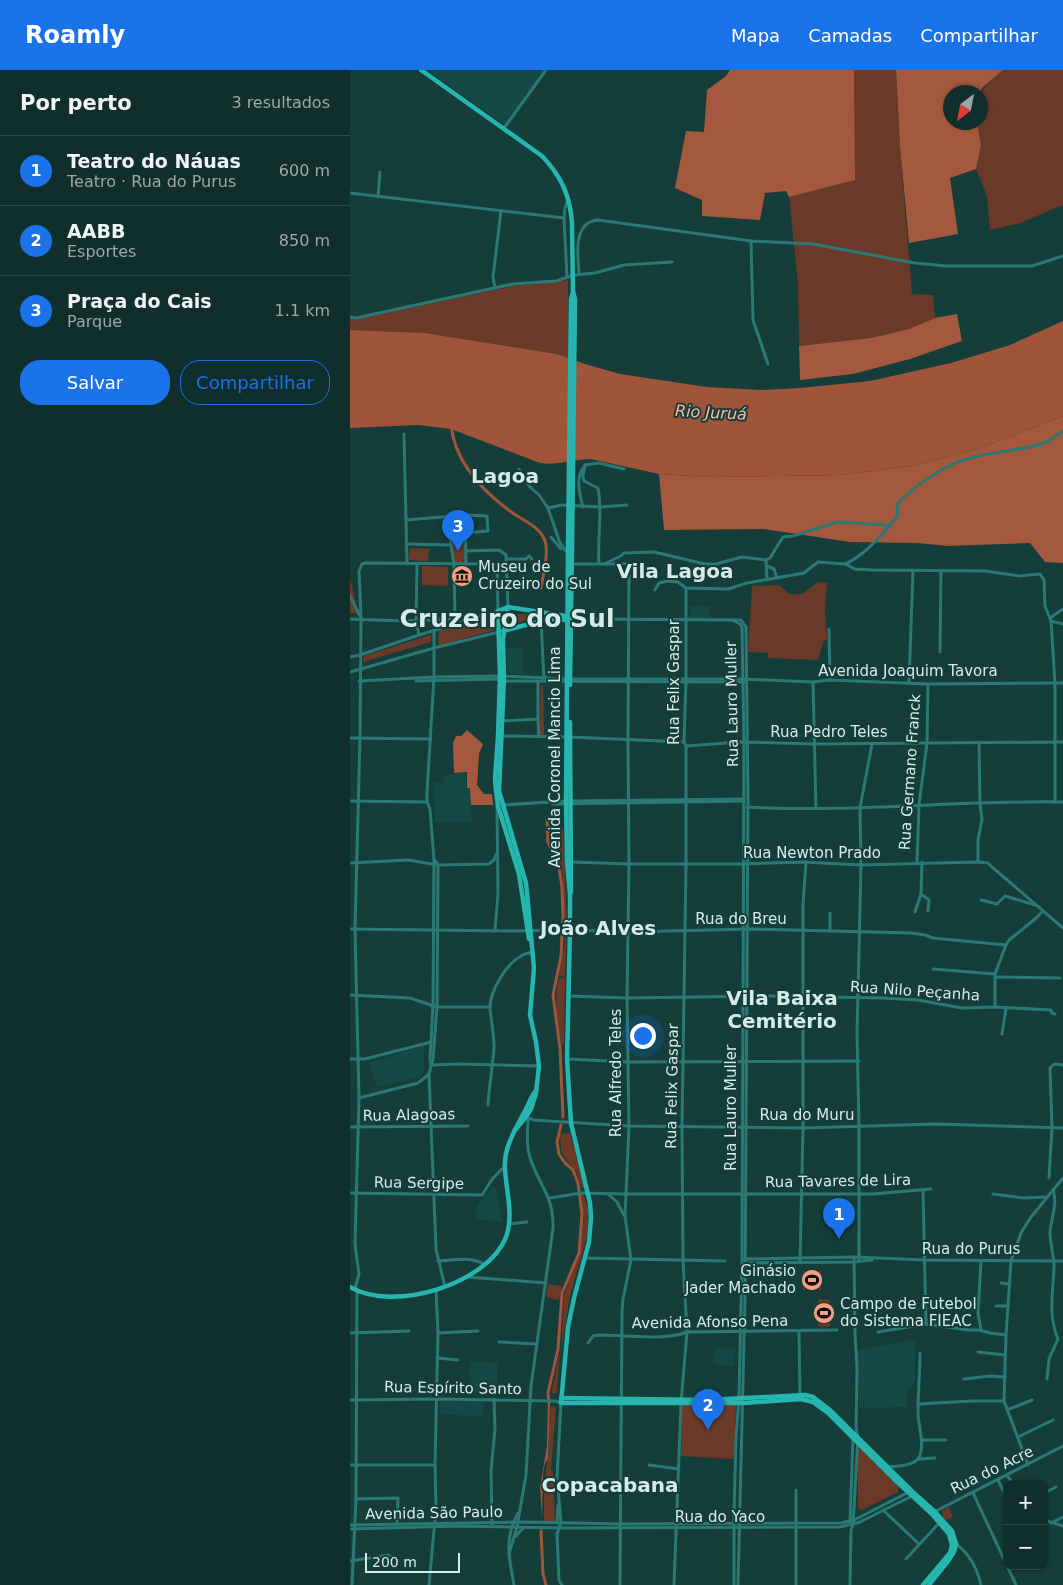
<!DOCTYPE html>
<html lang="pt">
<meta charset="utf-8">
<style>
:root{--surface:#102e2c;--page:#193634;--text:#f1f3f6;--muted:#9ca8a9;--line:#304a48;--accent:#1a73e8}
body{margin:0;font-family:"DejaVu Sans",sans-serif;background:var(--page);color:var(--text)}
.controls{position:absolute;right:15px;bottom:15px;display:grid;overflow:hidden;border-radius:10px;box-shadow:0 1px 4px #0004}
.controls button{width:45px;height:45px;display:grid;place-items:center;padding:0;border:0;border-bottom:1px solid var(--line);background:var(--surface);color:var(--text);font:25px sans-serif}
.compass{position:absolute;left:593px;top:15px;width:45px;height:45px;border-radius:50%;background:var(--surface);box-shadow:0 1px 4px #0004;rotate:212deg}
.scale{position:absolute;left:15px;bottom:12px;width:95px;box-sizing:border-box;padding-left:5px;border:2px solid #d6ebe9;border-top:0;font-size:14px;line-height:18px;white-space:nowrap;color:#d6ebe9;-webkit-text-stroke:4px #153d3a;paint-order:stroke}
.you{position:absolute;left:292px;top:965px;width:18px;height:18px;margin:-12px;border:4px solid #fff;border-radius:50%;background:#1a73e8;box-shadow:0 0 0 8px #1a73e833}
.badge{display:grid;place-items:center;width:32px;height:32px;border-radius:50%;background:var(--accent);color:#fff;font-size:16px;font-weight:700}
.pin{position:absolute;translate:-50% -41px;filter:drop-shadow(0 1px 2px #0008)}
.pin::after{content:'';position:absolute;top:26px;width:18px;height:15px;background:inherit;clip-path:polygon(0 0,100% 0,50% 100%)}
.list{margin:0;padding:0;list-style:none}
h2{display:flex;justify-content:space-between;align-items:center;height:65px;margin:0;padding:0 20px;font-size:21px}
h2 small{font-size:16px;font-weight:400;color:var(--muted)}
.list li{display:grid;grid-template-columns:32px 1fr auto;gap:15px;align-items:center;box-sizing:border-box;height:70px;padding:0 20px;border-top:1px solid var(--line)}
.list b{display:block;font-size:19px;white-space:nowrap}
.list p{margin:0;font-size:16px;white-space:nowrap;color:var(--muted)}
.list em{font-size:16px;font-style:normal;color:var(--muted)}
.actions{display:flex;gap:10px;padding:15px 20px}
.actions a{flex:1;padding:11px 0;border:1px solid var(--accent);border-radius:20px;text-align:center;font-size:18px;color:var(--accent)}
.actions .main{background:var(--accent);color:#fff}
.map{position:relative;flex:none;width:713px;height:1515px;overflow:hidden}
header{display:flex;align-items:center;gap:30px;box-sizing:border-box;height:70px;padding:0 25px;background:var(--accent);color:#fff}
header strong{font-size:24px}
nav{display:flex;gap:28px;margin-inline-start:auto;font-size:18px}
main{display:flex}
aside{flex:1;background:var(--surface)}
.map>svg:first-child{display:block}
</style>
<header>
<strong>Roamly</strong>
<nav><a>Mapa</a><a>Camadas</a><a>Compartilhar</a></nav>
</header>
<main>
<aside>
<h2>Por perto<small>3 resultados</small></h2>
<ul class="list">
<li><span class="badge">1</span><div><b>Teatro do Náuas</b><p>Teatro · Rua do Purus</p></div><em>600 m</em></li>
<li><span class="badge">2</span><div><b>AABB</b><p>Esportes</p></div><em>850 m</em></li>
<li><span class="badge">3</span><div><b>Praça do Cais</b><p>Parque</p></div><em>1.1 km</em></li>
</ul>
<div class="actions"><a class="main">Salvar</a><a>Compartilhar</a></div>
</aside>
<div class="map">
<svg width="713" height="1515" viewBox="0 0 713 1515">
<rect width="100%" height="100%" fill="#153d3a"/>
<!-- built -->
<g fill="#144946">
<polygon points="77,0 198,0 158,57"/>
<rect x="340" y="536" width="20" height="12"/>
<polygon points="157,578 172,578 173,604 157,603"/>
<polygon points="116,703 116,718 120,718 122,753 85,752 83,711 94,713 94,705"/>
<polygon points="74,975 74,1002 71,1007 27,1017 19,993"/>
<polygon points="142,1116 147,1119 152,1152 125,1149 128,1134"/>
<polygon points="565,1269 565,1311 557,1322 557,1337 509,1338 508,1280"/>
<polygon points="385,1278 384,1296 363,1294 364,1279"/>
<polygon points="120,1291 147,1293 147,1323 120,1323"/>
<polygon points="90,1331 134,1331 133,1347 90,1344"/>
</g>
<!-- green -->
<g fill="#6b3928">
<polygon points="504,0 546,0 550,76 562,224 583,225 585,248 559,259 521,268 449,276 448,213 439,127 504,110"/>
<path d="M653,0H713V135L670,153L640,160L637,126L626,99L631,75L627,53L630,52C630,18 627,23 653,0Z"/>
<polygon points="218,210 218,288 207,284 75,263 0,260 0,247 7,249 163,216"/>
<polygon points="102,448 113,448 115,492 103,492"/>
<polygon points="60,478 79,479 78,491 59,490"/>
<polygon points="72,496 98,497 98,516 72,515"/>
<polygon points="0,508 8,543 0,543"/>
<polygon points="468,512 477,513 475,539 477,570 474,570 468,590 418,588 418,583 398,582 402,516 429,515 439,524 452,524"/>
<polygon points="162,544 177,544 178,549 164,555 160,551"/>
<polygon points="145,545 145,560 90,575 88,574 89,561"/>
<polygon points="81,565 81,572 13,592 14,586"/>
<polygon points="191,615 193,615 194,665 187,666 187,654 190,650"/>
<polygon points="201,759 213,759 217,853 215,907 209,906 215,872 213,805 203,773"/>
<path d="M209,908H215L214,975H212C208,952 203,931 209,908Z"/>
<polygon points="220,1063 235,1118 232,1118 226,1101 217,1091 211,1080 210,1064"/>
<polygon points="233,1123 238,1138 238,1155 236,1170 220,1226 209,1293 207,1323 202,1324 202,1319 211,1278 214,1226 230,1179 234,1148 231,1124"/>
<rect x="453" y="1201" width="18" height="19"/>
<polygon points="198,1214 212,1216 209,1230 196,1227"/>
<polygon points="468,1229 480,1230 480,1257 468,1256"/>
<polygon points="332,1333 386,1333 384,1389 331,1386"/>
<polygon points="201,1336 205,1337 206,1338 201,1400 203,1401 205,1452 194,1452 194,1416 199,1380 199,1359"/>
<polygon points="510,1377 549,1417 548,1422 512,1440 508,1438 508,1380"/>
<polygon points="599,1437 603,1447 596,1450 593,1447 592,1441"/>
</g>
<!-- forest -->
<g fill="#a4593e">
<polygon points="380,0 504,0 505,110 439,127 436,121 415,123 410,150 352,146 352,130 325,118 336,61 354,62 357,20 376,6"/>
<polygon points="546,0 653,0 633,17 630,22 600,22 600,52 627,53 631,75 626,99 600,108 608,164 559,173 550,76"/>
<polygon points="607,244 612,271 560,289 503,304 450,310 449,276 521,268 559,259 585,248"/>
<polygon points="713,346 713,493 695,492 680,473 598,476 567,473 500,472 414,459 314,460 309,404 361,407 492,405 563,396 633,377"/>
<polygon points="117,660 133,674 129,684 127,715 134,724 142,724 143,735 121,735 120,718 117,718 117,702 104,703 103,673 106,666 111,666"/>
</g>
<!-- water -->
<g fill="#a0553a">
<path d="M713,251V346L633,377L563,396L492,405L361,407L309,404L241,389C223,389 207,396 190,393L101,359L69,355L0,358V260L75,263L207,284L235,294L270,304L357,317L411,320L450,318L520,311L601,293L660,275Z"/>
<polygon points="198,1333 200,1333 198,1389 195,1393 193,1404 192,1448 190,1417 197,1376"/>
</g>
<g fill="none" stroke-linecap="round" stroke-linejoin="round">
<!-- canal -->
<g stroke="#a0553a" stroke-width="3">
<path d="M101,355C105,393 133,422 164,444C176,452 193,458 196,475C198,488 193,505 191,518"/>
<polyline points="197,748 198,772 209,797 212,817 213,848 211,886 203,925 210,978 213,1047"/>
<polyline points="199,1333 198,1323 208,1279 212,1223 229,1183 232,1144 228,1113 223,1100 215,1093 209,1084 207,1072 211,1055"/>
<polyline points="191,1461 193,1504 196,1515"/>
</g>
<!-- minor -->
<g stroke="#2b7975" stroke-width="3">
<polyline points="154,58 196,0"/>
<polyline points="0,123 214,148"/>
<polyline points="28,127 30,102"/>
<polyline points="401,171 403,250 418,294"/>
<path d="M229,204C228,186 222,152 248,150L401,171L463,174L565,193L596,196H682L713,186"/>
<polyline points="217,207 214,148 215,138 218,129"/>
<polyline points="145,218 143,207 151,141"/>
<polyline points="0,247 6,248 163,214 206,211 224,205 245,203 274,195 322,192"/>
<polyline points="54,364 57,494"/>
<path d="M235,395L233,406L234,411L248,418C253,443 247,469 249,494"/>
<polyline points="169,399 179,416 189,425 198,438 210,473 218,484"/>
<path d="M233,437C229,422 225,408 235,395L249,393L274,399"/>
<polyline points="198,438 212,435 250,437 277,435"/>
<polyline points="115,445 116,494"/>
<polyline points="100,447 101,475 104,495 105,549"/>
<polyline points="56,450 115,445 137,446 138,461 115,463"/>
<polyline points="201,467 211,479"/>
<polyline points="56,474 101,475"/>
<polyline points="116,481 149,480 156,485 158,537"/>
<polyline points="157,489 176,489 179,486 182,489"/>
<polyline points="416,490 417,510"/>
<polyline points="256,493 271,486 274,483 304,482 355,494 366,494 392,487 416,490 420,488 433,467 443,466 487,452 538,455"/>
<polyline points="67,494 66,551 69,565"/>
<polyline points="220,494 278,494 279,497 278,670 279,794 277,928 279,1056 275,1146 281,1190 273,1229 272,1241 270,1515"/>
<path d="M495,494C514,486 535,462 548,445L547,435L549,432C565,417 583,403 603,394C631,382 663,382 691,374L698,371L713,361"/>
<polyline points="417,496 424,499 427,508"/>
<polyline points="305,520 309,513 318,511 328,512 336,518 378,519 397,513 454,503 468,492 495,494 505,499 523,500 635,501 669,506 690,504 694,510 695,536 701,551 705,613 705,732"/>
<polyline points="0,526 10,546"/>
<polyline points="222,547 227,549 391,550 396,557 398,729 395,1230 388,1515"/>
<polyline points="700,548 713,539"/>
<path d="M0,549C42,551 85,553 126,545"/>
<polyline points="191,551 194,610"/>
<polyline points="701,551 713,554"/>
<polyline points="479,559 480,610"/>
<polyline points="590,582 591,501"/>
<polyline points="0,587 10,585 69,565 148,541 147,496 144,494 15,493 12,494 9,501 11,546 10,668 5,859 9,1028 5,1174 9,1204 5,1219"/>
<polyline points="0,602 84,578 149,562"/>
<polyline points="9,611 84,607 150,606 217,609 393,609 463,612 480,610 578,614 713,613"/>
<path d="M66,611L146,609L153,611C234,612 314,611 395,612"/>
<polyline points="463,612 466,738"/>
<polyline points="559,613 563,500"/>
<polyline points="188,650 189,667"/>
<polyline points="152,651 188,649 188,612"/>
<polyline points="151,666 219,667 334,672"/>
<polyline points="0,668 81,669"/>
<polyline points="336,676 391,672 465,674 713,672"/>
<polyline points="0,731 77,732"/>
<polyline points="203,734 394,731"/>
<polyline points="152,735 216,731 394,729"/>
<path d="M397,737C502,743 608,730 713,732"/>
<polyline points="85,790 88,795 87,937 83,989 79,1004 86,1179 95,1217"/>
<polyline points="221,792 279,794 393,794 453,792 511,795 628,792 638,793 642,797 713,858"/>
<polyline points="628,792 628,770 632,749 630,734 629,672"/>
<polyline points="0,793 58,790 88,795 139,794 144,790 146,784"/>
<polyline points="567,793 569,735 577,673 578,614"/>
<polyline points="571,824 579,830 578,841"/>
<polyline points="631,830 647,834 655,826 685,835"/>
<polyline points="565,842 571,824 572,792"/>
<polyline points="480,843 480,861"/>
<polyline points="0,859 160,861 220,860 278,862 401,859 562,863 575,865 583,868 656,875"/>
<polyline points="145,861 148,823 147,737"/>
<polyline points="583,899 645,904"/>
<polyline points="645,907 710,908"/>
<polyline points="0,925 60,928 87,937 140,937"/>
<polyline points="219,926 277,928 416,926 533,928 568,930 612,938 645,937 701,940 702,943 705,944"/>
<polyline points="645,937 645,904 656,875 659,870 684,850 693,841"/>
<polyline points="652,964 656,938"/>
<polyline points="0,989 15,989 81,972"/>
<polyline points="217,989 279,992 509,991"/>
<polyline points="81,995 80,989 83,935 84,790 80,739 77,732 77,722 84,607 84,561"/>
<polyline points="81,995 108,994 189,996"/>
<polyline points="9,1028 68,1013 78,1005"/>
<path d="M138,1035C139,1015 143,996 144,977C144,963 141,951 140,938C140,921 156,894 171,886C174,884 179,883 182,882"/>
<polyline points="175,1046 183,1050 279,1056 453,1058 586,1054 713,1058"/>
<polyline points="0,1057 118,1056"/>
<polyline points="699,1108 702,1057 700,998 704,994 713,995"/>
<polyline points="573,1120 576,1254"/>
<polyline points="0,1123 132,1125 143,1108 154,1097"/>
<polyline points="258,1124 267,1132 274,1145"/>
<polyline points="395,1124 523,1124 581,1119"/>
<polyline points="643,1124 673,1128 696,1127"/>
<polyline points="200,1128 231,1123 275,1124 391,1124"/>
<polyline points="159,1154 177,1152"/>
<polyline points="235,1188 375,1191"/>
<polyline points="394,1189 504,1187 575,1190 713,1191"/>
<path d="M88,1191C104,1190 120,1186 134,1194"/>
<polyline points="509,1191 509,1056 507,964 511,795 510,738 522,674"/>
<polyline points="450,1192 453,1058 453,835 456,792"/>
<polyline points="393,1193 504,1192 522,1190"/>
<polyline points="117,1207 196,1213"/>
<polyline points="651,1213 660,1214"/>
<polyline points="646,1236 658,1236"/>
<polyline points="631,1260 628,1243 631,1191"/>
<polyline points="449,1261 450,1326"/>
<polyline points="528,1262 576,1254 618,1260 629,1260 640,1263 656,1265"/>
<polyline points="0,1263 59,1261"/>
<polyline points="88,1263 128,1261"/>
<polyline points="149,1272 187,1274"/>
<path d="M238,1273L243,1266L249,1265C272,1265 316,1271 337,1262L487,1260"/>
<polyline points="628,1282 655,1285"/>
<polyline points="87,1288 108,1290"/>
<polyline points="614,1309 640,1306 654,1307"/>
<path d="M697,1309L699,1289L708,1269C697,1243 704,1219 704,1193C703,1182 700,1173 700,1162C701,1149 708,1133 703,1120"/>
<polyline points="0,1330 86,1329 206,1331 211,1333 207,1407 211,1453 207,1464"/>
<polyline points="569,1334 622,1331 654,1331"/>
<polyline points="657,1340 682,1330"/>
<polyline points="668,1367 703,1350"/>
<polyline points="571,1370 596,1370"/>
<polyline points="568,1389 585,1388"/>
<polyline points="0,1395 85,1395"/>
<polyline points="299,1395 329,1399"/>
<polyline points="678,1395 654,1331 656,1265 661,1191 671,1163 681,1147 713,1108"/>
<path d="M538,1397C547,1396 562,1396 568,1389C576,1377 568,1355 568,1342C568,1323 570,1303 570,1283"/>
<polyline points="657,1406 664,1414"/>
<polyline points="648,1410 657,1429"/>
<polyline points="623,1423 666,1515"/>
<polyline points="694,1423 706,1417"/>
<polyline points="6,1429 48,1428 47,1454"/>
<polyline points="533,1440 569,1474"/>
<polyline points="584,1442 713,1376"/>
<polyline points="694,1450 713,1456"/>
<polyline points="500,1452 503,1368"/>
<polyline points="207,1453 208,1435"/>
<polyline points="701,1453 713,1447"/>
<polyline points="0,1455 177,1452 270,1454 491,1453 504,1450 559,1422"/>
<polyline points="142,1455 141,1401 145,1359 144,1329"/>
<polyline points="0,1459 109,1456 210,1458 490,1457 510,1452 562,1426"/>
<polyline points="207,1464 209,1510 212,1515"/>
<polyline points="166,1466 174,1457"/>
<path d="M606,1474C620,1484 627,1498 631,1515"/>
<path d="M159,1484L167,1457L176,1405L181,1316L203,1158C204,1124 187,1114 179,1084C176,1072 178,1060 178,1049"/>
<polyline points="556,1489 590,1452"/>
<polyline points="0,1491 39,1485"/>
<polyline points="2,1515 6,1429 7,1221"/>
<polyline points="79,1515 86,1438 85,1395 88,1263 86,1220"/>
<path d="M164,1515C159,1488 154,1468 168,1443"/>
<polyline points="324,1515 331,1333 337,1262 333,1190 332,1057 336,794 336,676 334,672 336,611 336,518"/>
<polyline points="384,1515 384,1443 386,1367 389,1328 392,1191 394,672 392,557 390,554 384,551"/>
<polyline points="446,1515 446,1420"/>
<polyline points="500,1515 501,1460 503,1455 508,1367 506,1358 507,1299 505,1263 504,1187"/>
</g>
<!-- major -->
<g stroke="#27b5af" stroke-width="4.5">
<path d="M71,0L192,86C211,106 220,125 222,153"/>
<polyline points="218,479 216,731 217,792 220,825 220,860 217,989 221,1053 240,1133 241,1148 239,1172 224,1228 218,1257 211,1333 394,1333 451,1329 463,1332 478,1343 543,1408 582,1444 599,1464 602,1475 600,1483 573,1515"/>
<polyline points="158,537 153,569 154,608 149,721 176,813 184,898 180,945 186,972 189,996 186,1023 181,1039 176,1047 165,1060"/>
<polyline points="153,561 191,551 193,549 218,550"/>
<polyline points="220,615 222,479"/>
<polyline points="220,652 221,822"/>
<polyline points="179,869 169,804 148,736 146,721 145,709 148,666 150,606 148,541 158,537 222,547"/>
<path d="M0,1217C43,1243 138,1214 156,1167C164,1146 156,1120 155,1099C153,1077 167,1057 176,1039C179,1033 181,1027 185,1022"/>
<polyline points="211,1328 358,1330 455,1325 463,1327 480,1340 565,1424 585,1442 602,1461 606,1474 604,1482 598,1491 579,1515"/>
</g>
<!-- major-bridge -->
<g stroke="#27b5af" stroke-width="4.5">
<polyline points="218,479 221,229 223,222"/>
<polyline points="222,479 225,229 223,221 222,153"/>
</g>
</g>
<!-- icons -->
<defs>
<g id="museum-disc" transform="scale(1.125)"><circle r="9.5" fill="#f39f82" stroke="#153d3a"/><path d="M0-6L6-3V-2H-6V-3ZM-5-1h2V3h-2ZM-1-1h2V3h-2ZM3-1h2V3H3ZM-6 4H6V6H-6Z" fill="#111"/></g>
<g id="stadium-disc" transform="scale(1.125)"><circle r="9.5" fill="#f39f82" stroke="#153d3a"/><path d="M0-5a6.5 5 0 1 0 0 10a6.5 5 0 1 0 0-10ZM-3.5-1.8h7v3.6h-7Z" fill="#111"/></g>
</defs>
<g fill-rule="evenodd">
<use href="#museum-disc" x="112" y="506"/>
<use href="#stadium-disc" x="462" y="1210"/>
<use href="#stadium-disc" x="474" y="1243"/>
</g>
<g text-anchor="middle" stroke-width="4" stroke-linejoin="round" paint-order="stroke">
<!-- poi labels -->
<g font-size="15" fill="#d6ebe9" stroke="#153d3a" text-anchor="start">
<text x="128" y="502">Museu de<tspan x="128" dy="17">Cruzeiro do Sul</tspan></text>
<text x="446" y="1206" text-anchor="end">Ginásio<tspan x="446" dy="17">Jader Machado</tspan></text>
<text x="490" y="1239">Campo de Futebol<tspan x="490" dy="17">do Sistema FIEAC</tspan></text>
</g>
<!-- street labels -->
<g font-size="15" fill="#d6ebe9" stroke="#153d3a">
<text x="558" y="606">Avenida Joaquim Tavora</text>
<text transform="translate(324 612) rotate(-90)" y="5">Rua Felix Gaspar</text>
<text transform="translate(382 634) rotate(-91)" y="5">Rua Lauro Muller</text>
<text x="479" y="667">Rua Pedro Teles</text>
<text transform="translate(205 687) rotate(-90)" y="5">Avenida Coronel Mancio Lima</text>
<text transform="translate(560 702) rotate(-86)" y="5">Rua Germano Franck</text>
<text x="462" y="788">Rua Newton Prado</text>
<text x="391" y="854">Rua do Breu</text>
<text transform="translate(565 921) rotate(4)" y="5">Rua Nilo Peçanha</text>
<text transform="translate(266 1003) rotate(-90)" y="5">Rua Alfredo Teles</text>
<text transform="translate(322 1016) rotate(-89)" y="5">Rua Felix Gaspar</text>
<text transform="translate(381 1038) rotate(-90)" y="5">Rua Lauro Muller</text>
<text transform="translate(59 1045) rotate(-1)" y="5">Rua Alagoas</text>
<text x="457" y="1050">Rua do Muru</text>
<text transform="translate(488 1111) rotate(-1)" y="5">Rua Tavares de Lira</text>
<text transform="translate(69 1113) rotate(1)" y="5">Rua Sergipe</text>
<text x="621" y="1184">Rua do Purus</text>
<text transform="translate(360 1252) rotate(-1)" y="5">Avenida Afonso Pena</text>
<text transform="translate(103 1318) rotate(1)" y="5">Rua Espírito Santo</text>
<text transform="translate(642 1400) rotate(-26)" y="5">Rua do Acre</text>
<text transform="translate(84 1443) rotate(-1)" y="5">Avenida São Paulo</text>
<text x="370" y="1452">Rua do Yaco</text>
</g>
<!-- water labels -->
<g font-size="16" font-style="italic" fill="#fcbba4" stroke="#153d3a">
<text transform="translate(361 342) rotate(3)" y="6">Rio Juruá</text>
</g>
<!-- district labels -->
<g font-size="20" font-weight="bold" fill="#d6ebe9" stroke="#153d3a">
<text x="155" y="413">Lagoa</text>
<text x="325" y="508">Vila Lagoa</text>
<text x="248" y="865">João Alves</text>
<text x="432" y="935">Vila Baixa<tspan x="432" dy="23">Cemitério</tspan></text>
<text x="260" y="1422">Copacabana</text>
</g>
<!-- town labels -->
<g font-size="25" font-weight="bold" fill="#d6ebe9" stroke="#153d3a">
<text x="157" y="557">Cruzeiro do Sul</text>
</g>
</g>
</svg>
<div class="controls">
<button>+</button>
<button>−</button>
</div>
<svg class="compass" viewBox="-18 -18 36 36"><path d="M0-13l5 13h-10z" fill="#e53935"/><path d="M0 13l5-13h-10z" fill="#9ca8a9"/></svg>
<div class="scale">200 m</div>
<div class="you"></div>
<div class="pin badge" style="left:489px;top:1169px">1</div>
<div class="pin badge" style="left:358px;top:1360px">2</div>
<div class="pin badge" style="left:108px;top:481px">3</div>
</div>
</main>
